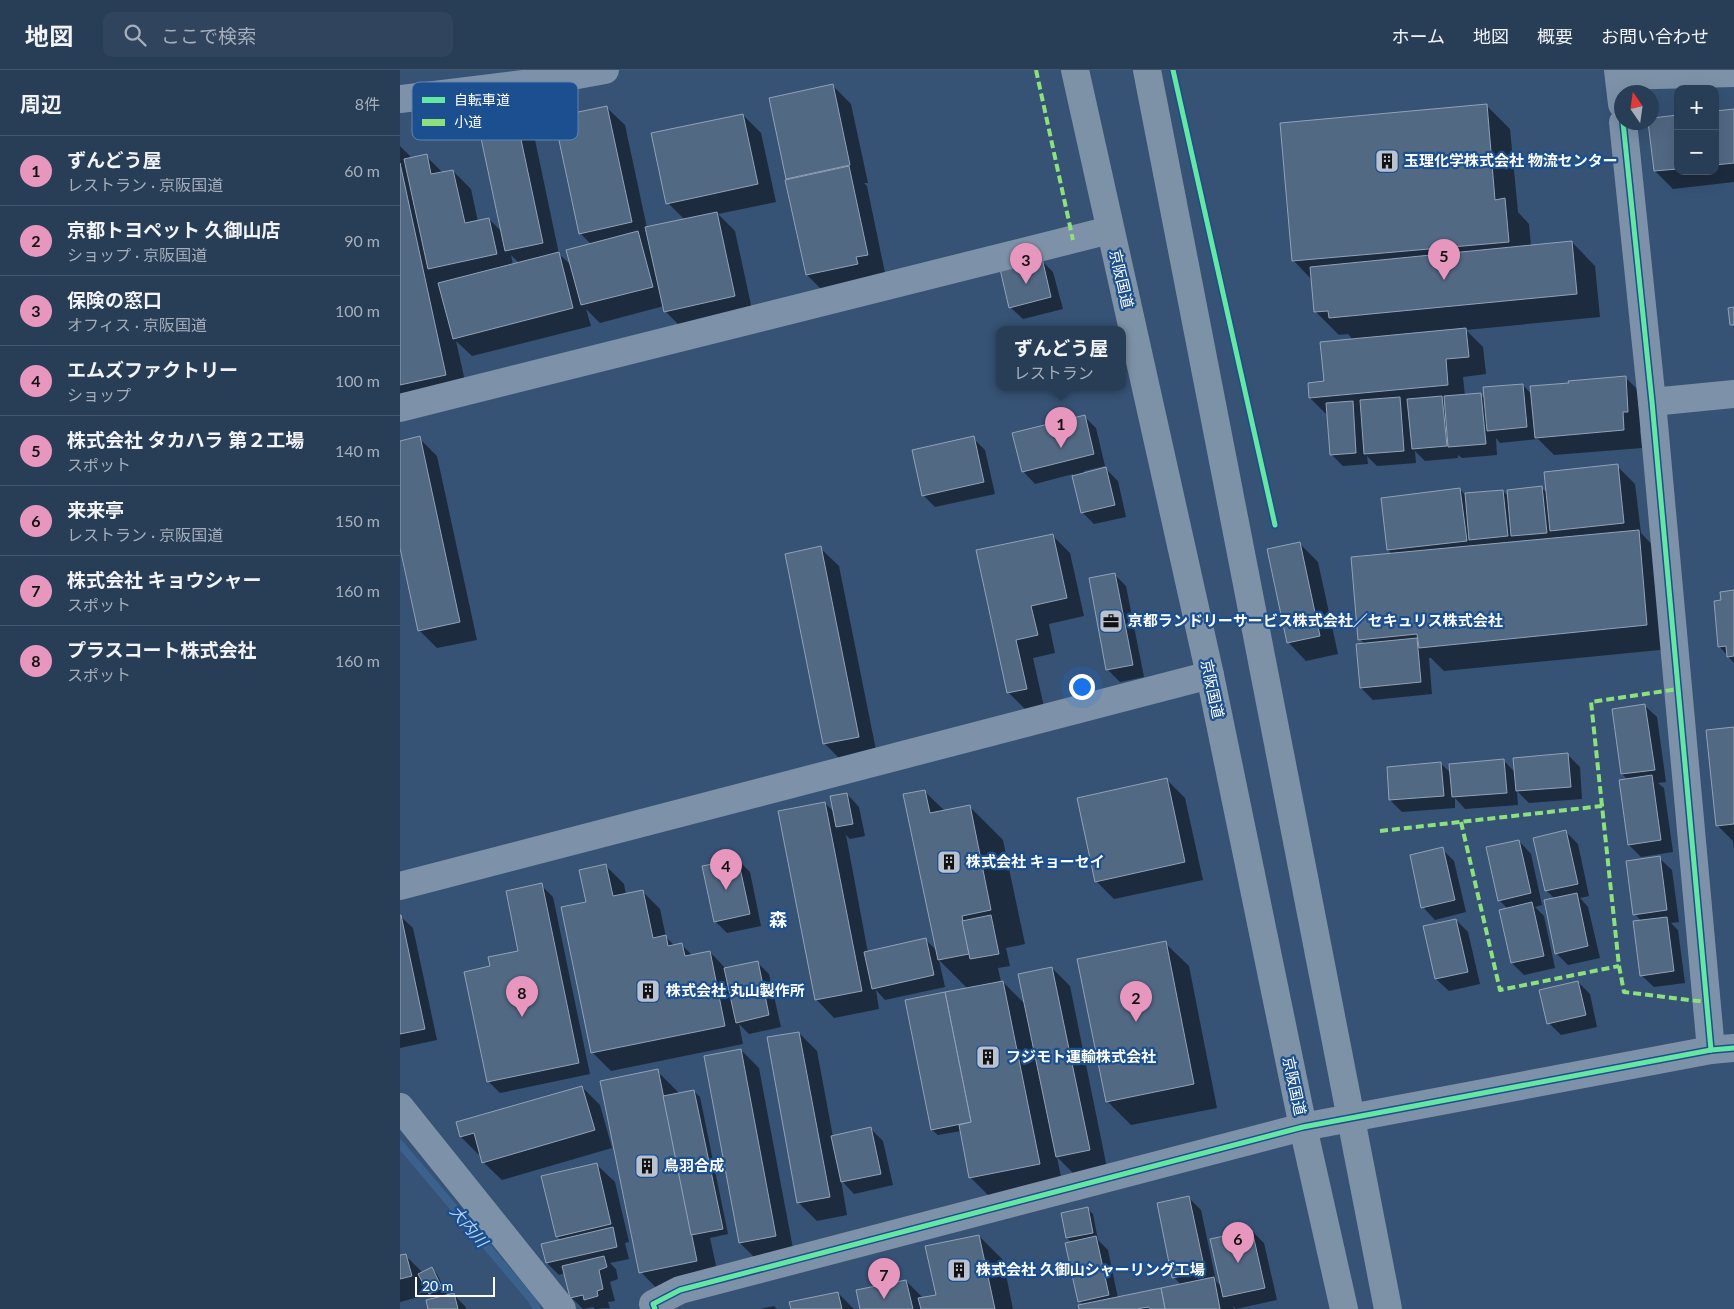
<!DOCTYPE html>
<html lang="ja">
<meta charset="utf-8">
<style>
:root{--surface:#283e57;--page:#30455d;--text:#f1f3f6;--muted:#a5aeba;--line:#44576d;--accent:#e797bd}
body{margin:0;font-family:Lato,"Noto Sans JP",sans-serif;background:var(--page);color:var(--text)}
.controls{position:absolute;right:15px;top:15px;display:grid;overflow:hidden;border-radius:10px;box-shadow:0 5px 20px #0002}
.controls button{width:45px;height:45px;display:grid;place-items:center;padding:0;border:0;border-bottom:1px solid var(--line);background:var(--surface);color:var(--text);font:25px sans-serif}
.compass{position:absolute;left:1214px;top:15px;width:45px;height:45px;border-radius:50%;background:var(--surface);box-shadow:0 5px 20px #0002;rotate:347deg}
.scale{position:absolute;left:15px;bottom:12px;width:80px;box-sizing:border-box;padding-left:5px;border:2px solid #fff;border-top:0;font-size:14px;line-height:18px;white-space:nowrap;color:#fff;-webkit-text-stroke:4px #1b4f8f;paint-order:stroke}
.you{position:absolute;left:681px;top:616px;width:18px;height:18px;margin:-12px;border:4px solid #fff;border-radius:50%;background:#1a73e8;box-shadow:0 0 0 8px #1a73e833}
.badge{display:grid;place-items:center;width:32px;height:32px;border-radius:50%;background:var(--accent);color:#111;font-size:16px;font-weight:700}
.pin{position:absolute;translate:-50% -41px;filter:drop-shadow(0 1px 2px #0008)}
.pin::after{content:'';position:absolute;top:26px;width:18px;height:15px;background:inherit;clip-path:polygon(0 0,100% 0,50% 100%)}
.popup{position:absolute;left:596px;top:256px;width:130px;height:65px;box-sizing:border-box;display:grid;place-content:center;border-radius:10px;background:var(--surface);filter:drop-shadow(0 1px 4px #0005);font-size:16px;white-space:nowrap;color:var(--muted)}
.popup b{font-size:19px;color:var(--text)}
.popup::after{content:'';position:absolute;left:50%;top:100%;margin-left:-10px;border:10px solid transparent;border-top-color:var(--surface)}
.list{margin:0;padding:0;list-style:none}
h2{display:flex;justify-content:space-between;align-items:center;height:65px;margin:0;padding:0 20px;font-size:21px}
h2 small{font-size:16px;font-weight:400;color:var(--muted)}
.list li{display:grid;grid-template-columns:32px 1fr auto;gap:15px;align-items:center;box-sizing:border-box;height:70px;padding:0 20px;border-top:1px solid var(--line)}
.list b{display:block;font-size:19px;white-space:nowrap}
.list p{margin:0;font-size:16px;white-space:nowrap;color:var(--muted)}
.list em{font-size:16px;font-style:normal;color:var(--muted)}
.icon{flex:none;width:28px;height:28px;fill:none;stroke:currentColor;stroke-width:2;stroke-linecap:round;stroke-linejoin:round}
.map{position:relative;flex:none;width:1334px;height:1239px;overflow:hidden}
header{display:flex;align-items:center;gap:30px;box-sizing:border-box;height:70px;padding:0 25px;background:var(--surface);border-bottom:1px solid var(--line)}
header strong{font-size:24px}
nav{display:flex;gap:28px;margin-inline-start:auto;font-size:18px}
.search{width:350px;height:45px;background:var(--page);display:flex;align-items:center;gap:12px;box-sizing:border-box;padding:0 18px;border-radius:10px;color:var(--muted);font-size:19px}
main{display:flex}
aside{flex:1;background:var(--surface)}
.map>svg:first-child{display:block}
</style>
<header>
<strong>地図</strong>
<div class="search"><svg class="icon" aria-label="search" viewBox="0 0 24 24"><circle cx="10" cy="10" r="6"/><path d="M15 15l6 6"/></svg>ここで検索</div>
<nav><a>ホーム</a><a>地図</a><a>概要</a><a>お問い合わせ</a></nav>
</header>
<main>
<aside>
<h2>周辺<small>8件</small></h2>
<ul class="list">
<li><span class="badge">1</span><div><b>ずんどう屋</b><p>レストラン · 京阪国道</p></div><em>60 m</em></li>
<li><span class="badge">2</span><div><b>京都トヨペット 久御山店</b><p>ショップ · 京阪国道</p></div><em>90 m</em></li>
<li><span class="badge">3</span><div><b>保険の窓口</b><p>オフィス · 京阪国道</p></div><em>100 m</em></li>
<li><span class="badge">4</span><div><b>エムズファクトリー</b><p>ショップ</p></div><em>100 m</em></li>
<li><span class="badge">5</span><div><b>株式会社 タカハラ 第２工場</b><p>スポット</p></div><em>140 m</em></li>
<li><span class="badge">6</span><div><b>来来亭</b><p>レストラン · 京阪国道</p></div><em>150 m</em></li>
<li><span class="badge">7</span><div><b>株式会社 キョウシャー</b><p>スポット</p></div><em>160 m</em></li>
<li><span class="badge">8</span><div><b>プラスコート株式会社</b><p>スポット</p></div><em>160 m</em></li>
</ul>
</aside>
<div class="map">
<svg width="1334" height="1239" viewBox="0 0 1334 1239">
<rect width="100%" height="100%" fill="#365274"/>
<!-- shadow -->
<g fill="#0007" fill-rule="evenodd">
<polygon points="433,16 451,34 468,113 464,113 467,116 485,203 425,223 407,205 390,110 388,108"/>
<polygon points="1086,35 1110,59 1118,142 1129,154 1131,176 1172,172 1195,196 1200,247 1066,260 1083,277 1086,304 1063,307 1065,326 1081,325 1085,329 1123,315 1132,325 1225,307 1243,325 1246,360 1240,360 1242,378 1154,385 1138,369 1100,373 1096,368 1097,385 1062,388 1058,385 1058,388 1025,391 1015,381 1016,393 977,396 967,386 968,394 943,396 931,384 928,346 910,328 925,312 953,270 948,264 939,265 915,241 912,210 894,191"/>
<path d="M206,37L225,55L247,158L285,150L268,133L343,45L361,63L376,132L318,144L335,161L353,244L283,259L265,241L264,236L200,253L186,239L191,256L72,286L56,271L69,329L0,343V76L13,89L26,86L43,103L53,101L71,119L78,152L89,149L103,163L116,47L134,65L159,184L172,196L192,175L180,163ZM111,185L119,193L113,195Z"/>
<polygon points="1334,41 1334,112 1273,119 1255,101 1252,50 1278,47 1278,101 1315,101 1315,43"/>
<polygon points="641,190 653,202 663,239 623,249 610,237"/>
<polygon points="684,346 696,358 705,396 684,401 685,404 706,399 718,411 726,447 694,454 682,442 673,404 635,414 623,401"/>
<polygon points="19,368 37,386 77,570 37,578 19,560 0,472 0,372"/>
<polygon points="573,368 585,380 595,424 535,437 523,425"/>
<polygon points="1217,396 1235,414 1241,463 1262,485 1270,579 1044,601 1031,588 1029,588 1032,624 973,630 961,618 965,574 960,569 993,485 988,480 1060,419 1065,425 1103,421 1109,427 1142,418 1147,423"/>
<polygon points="652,465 670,483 684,546 649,554 655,583 633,588 644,637 627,641 608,622 578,481"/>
<polygon points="900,474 918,492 938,584 906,591 888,572"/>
<polygon points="420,478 439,496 477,685 442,691 424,673"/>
<polygon points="714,504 726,516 744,607 720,612 708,600"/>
<polygon points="1334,521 1334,593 1319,576 1323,531"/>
<polygon points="1244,635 1257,647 1266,712 1258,713 1264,718 1273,782 1241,787 1229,775 1228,710 1222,704"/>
<polygon points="1334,658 1334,779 1333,771 1317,755"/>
<polygon points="1168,685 1180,697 1182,729 1129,733 1117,721 1118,735 1065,739 1055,728 1055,738 1002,742 990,730 1041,694 1052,704 1104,691 1116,703"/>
<polygon points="767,710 785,728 803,810 714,829 696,811"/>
<polygon points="524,721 545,741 569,736 603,770 625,874 606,878 610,896 598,898 601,912 603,912 626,935 652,898 670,916 707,1098 675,1105 657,1087 663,1117 594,1131 570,1107 561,1061 538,1065 532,1060 568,919 539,890 545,917 485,930 476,920 479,939 434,948 416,929 425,733 435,743 447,724 459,737 465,766 450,769 446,765 468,883 526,870 537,881"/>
<polygon points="1166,762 1178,774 1189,826 1180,828 1188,837 1200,888 1168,895 1156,883 1155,829 1146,820"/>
<polygon points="1119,771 1131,784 1142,835 1135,837 1144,846 1155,898 1124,905 1112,893 1108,839 1099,830"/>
<polygon points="1042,779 1054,791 1066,842 1035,850 1023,837"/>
<polygon points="1259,788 1272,800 1279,852 1271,853 1278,860 1285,913 1254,917 1241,905 1242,852 1235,844"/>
<polygon points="338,790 350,802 361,856 327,863 315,851"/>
<polygon points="206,796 224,814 226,825 242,821 260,839 266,867 275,876 282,875 293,886 310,882 326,899 357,892 369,904 381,957 349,964 339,954 343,974 211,1001 193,983 162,838 187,833"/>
<polygon points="141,815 153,827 190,1004 100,1023 88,1011 92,897 120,882"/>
<polygon points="0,846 13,858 37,970 0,978"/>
<polygon points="1056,850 1068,862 1080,914 1049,921 1036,909 1025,857"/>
<polygon points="765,873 789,896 817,1038 731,1055 707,1031"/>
<polygon points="1178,912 1190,924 1197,957 1161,965 1149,953"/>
<polygon points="399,963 417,981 433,1067 471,1059 483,1071 493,1115 454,1124 441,1110 447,1145 417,1151 398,1132"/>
<polygon points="341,980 359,998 394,1184 358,1191 340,1173"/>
<polygon points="257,1001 280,1024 294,1021 300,1027 328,1164 310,1168 320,1214 264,1226 241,1202"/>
<polygon points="182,1017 200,1035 212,1078 102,1110 83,1092 81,1084 79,1085 61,1067"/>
<polygon points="196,1094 215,1112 229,1172 225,1173 229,1189 210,1193 216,1199 218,1209 210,1212 215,1231 208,1232 210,1238 195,1239 193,1237 183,1239 171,1227 165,1203 159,1205 147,1193 161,1171 157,1166"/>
<polygon points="789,1128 801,1140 816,1211 822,1217 852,1161 864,1173 877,1230 836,1239 833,1236 834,1239 680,1239 683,1235 679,1231 672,1173 667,1168 688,1139 693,1144 698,1170 708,1180 718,1228 781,1215 774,1207"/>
<polygon points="579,1166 603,1190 613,1239 461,1239 506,1211 523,1228 537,1226"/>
<polygon points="5,1185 23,1203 32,1198 37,1204 48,1226 53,1224 65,1236 66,1239 30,1239 35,1229 30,1224 0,1232 0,1187"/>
<polygon points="438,1223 454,1239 392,1239"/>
<polygon points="374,1236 377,1239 360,1239"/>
</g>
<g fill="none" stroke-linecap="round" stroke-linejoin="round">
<!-- stream -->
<polyline stroke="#3b618d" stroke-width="8" points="0,1074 132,1230 137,1239"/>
</g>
<!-- building -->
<g fill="#526984" stroke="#92a2b6">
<polygon points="433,14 450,95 386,109 369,28"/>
<polygon points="1087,34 1095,130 1105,128 1109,172 892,191 880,53"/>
<polygon points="207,36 232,152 179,164 154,47"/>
<polygon points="1334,39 1334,93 1315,95 1315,41"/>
<polygon points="343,44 358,114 266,134 251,63"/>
<polygon points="1278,45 1278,99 1254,101 1248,52 1252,52 1252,48"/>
<polygon points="116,46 143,173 105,181 78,54"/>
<polygon points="27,84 31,104 53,100 65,153 89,148 97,184 28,199 4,89"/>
<polygon points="0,93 46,305 0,315"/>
<polygon points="449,96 468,185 456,187 458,194 406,205 385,110"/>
<polygon points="317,142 335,226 264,242 245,157"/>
<polygon points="238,161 253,217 181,235 166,180"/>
<polygon points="1172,171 1177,224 929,248 928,241 914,242 910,197"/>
<polygon points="159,182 173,238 53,269 38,213"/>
<polygon points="642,188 651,227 609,238 600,199"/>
<polygon points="1334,237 1334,255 1330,255 1328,238"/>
<polygon points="1066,258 1069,287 1046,289 1048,315 909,328 908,313 924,311 920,272"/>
<polygon points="1226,306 1228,342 1223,342 1224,360 1135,368 1130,316 1169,313 1168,311"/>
<polygon points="1123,314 1127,357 1087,361 1083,317"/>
<polygon points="1081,323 1086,374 1048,377 1044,326"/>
<polygon points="1042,326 1047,376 1012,379 1007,329"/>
<polygon points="1000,327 1004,381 964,384 960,330"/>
<polygon points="953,331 956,383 930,385 926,333"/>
<polygon points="685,345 694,384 622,402 612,363"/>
<polygon points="20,366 60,552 18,561 0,478 0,371"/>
<polygon points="574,366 584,412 522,426 512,380"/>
<polygon points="1218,394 1224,453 1150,461 1144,402"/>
<polygon points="706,397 715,435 681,443 672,406"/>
<polygon points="1142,416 1147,463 1111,466 1107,420"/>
<polygon points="1060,418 1067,471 987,480 981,428"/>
<polygon points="1103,420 1108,466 1069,470 1065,423"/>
<polygon points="1239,460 1247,555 1019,578 1017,564 958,570 951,487"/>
<polygon points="653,464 667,528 631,536 638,565 616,570 627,619 607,623 576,480"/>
<polygon points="900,472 920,566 887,573 867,479"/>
<polygon points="421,476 459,667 423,674 385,484"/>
<polygon points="715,503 733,595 706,600 689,508"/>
<polygon points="1334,520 1334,586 1327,587 1326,576 1318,577 1314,531 1321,530 1320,522"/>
<polygon points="1017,568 1021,612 960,618 956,574"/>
<polygon points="1245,634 1255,700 1221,704 1212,639"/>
<polygon points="1334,657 1334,754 1316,756 1306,660"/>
<polygon points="1168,683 1171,717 1116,721 1113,688"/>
<polygon points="1104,689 1107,723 1052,727 1049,694"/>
<polygon points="1041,692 1044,726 989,730 987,697"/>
<polygon points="1252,705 1261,770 1228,775 1219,710"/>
<polygon points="767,708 785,792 695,812 677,728"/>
<polygon points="525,720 530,743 570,735 591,840 562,846 569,884 538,890 503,724"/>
<polygon points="447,723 453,754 436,757 430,726"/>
<polygon points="425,732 462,921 415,930 378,741"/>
<polygon points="1166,760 1178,814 1145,821 1133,768"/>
<polygon points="1119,770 1131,823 1098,831 1086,777"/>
<polygon points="1043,777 1055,830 1021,838 1010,785"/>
<polygon points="1260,786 1267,840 1233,845 1226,791"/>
<polygon points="338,789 350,844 314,852 302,796"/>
<polygon points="206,794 213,826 243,820 253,868 266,865 268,876 282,873 285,886 310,881 325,956 191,983 161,837 186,832 179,800"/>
<polygon points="142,813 179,993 87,1012 64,902 90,896 88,887 118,881 106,821"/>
<polygon points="1177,823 1188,876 1155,884 1144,830"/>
<polygon points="1132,832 1144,886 1111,893 1099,840"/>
<polygon points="0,845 1,845 25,959 0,964"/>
<polygon points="591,845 599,884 570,889 562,851"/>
<polygon points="1267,847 1274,901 1240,906 1233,851"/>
<polygon points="1056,849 1068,902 1035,909 1023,856"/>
<polygon points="526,868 534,905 472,919 464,882"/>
<polygon points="766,871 794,1014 706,1032 677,889"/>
<polygon points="358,891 369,945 336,953 324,898"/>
<polygon points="652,897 690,1080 656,1087 618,904"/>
<polygon points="603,911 640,1094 569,1108 559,1055 571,1052 545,922"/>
<polygon points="1178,911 1186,945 1147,954 1139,920"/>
<polygon points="545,922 571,1052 531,1060 505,930"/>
<polygon points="399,962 430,1127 397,1133 367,967"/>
<polygon points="341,979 376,1166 339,1173 304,986"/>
<polygon points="258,999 297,1191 239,1203 200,1011"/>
<polygon points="182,1016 195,1060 82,1093 74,1063 60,1067 56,1052"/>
<polygon points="294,1020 323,1159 291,1165 263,1026"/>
<polygon points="471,1057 481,1104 441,1112 431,1066"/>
<polygon points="197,1093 211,1154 156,1167 141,1106"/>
<polygon points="789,1126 805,1201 772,1208 757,1133"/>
<polygon points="688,1137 693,1163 666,1168 661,1143"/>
<polygon points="213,1157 217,1177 146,1193 141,1174"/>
<polygon points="852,1160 865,1218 823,1227 810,1169"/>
<polygon points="579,1165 595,1239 521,1239 518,1228 536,1225 525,1176"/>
<polygon points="696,1166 709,1225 678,1232 665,1173"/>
<polygon points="6,1184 12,1206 0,1209 0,1185"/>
<polygon points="204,1186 207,1197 199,1200 203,1219 197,1221 198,1226 184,1230 183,1225 170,1228 162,1196"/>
<polygon points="32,1197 42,1218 29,1224 18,1204"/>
<polygon points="814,1207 820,1239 765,1239 761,1218"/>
<polygon points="506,1210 513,1239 460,1239 456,1220"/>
<polygon points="761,1218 765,1239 750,1239 749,1237 737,1239 679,1239 678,1235"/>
<polygon points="438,1222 442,1239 391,1239 389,1232"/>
<polygon points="54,1223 58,1239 28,1239 26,1230"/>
</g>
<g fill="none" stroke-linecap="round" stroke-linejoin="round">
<!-- minor -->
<g stroke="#7d92a8" stroke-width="28">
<polyline points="1218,0 1222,34"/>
<polyline points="1219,6 1334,3"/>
<polyline points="0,29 139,12 205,0"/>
<polyline points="1223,52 1252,332 1311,980"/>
<polyline points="1252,332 1334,324"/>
<polyline points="0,338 710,160"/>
<polyline points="0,816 810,605"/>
<polyline points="0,1037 162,1239"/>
<polyline points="255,1239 253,1234 280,1220 903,1057 1311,980 1334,978"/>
</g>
<!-- highway -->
<g stroke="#7e92a7" stroke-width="28">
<polyline points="675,0 810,605 903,1057 944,1239"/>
<polyline points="747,0 988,1239"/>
</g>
<!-- quiet -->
<g stroke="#8de07e" stroke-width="4" stroke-dasharray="8 4" stroke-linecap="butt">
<polyline points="636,0 673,170"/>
<polyline points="1202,736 1191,632 1278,619"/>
<polyline points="1061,752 1100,920 1219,896"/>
<polyline points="980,761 1202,736 1219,896 1224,922 1306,932"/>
</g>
<!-- cycleway casing -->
<g stroke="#1b4f8f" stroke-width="8">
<g id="cycleway">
<polyline points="773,0 875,455"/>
<polyline points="1223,52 1252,332 1311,980"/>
<polyline points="255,1239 253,1234 280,1220 903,1057 1311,980 1334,978"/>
</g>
</g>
<!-- cycleway -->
<use href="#cycleway" stroke="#66e7a1" stroke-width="5"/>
</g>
<!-- icons -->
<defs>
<g id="building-square" transform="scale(1.25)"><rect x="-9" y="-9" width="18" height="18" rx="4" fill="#b9c2ce" stroke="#1b4f8f"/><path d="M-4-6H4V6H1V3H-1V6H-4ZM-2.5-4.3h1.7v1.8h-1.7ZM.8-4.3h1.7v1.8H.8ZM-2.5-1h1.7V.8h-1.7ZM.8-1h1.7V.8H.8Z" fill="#111"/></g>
<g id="office-square" transform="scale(1.25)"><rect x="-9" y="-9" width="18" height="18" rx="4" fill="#b9c2ce" stroke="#1b4f8f"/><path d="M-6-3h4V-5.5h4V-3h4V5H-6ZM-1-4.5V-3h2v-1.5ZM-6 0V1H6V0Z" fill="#111"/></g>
</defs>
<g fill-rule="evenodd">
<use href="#building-square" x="987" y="91"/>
<use href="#office-square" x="711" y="551"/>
<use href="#building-square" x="549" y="792"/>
<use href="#building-square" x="248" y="921"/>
<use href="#building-square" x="588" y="987"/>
<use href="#building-square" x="247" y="1096"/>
<use href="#building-square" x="559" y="1200"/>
</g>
<g text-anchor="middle" stroke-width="4.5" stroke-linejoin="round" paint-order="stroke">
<!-- poi labels -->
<g font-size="15" font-weight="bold" fill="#fff" stroke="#1b4f8f" text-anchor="start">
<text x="1004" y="96">玉理化学株式会社 物流センター</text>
<text x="728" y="556">京都ランドリーサービス株式会社／セキュリス株式会社</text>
<text x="566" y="797">株式会社 キョーセイ</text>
<text x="266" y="926">株式会社 丸山製作所</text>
<text x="606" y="992">フジモト運輸株式会社</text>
<text x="264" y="1101">鳥羽合成</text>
<text x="576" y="1205">株式会社 久御山シャーリング工場</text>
</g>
<!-- street labels -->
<g font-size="15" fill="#fff" stroke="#1b4f8f">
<text transform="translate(721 209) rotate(77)" y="5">京阪国道</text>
<text transform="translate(812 619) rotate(78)" y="5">京阪国道</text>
<text transform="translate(894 1016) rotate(78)" y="5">京阪国道</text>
</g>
<!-- water labels -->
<g font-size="16" font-style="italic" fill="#b5d3f5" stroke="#1b4f8f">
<text transform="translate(69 1156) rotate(50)" y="6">大内川</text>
</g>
<!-- quarter labels -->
<g font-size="18" font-weight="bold" fill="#fff" stroke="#1b4f8f">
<text x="378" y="856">森</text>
</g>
</g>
<!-- legend -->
<rect x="12" y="12" width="166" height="58" rx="8" fill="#1b4f8f" stroke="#5f84b1" stroke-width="1"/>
<rect x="22" y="27" width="23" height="6" fill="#66e7a1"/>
<rect x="22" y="49" width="23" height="7" fill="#8de07e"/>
<g font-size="14" fill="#fff">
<text x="54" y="35">自転車道</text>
<text x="54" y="57">小道</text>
</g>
</svg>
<div class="controls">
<button>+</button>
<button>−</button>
</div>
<svg class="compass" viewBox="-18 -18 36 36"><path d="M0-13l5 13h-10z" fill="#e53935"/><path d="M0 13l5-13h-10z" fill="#a5aeba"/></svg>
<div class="scale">20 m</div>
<div class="you"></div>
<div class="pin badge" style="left:661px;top:378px">1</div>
<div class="popup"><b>ずんどう屋</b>レストラン</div>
<div class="pin badge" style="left:736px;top:952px">2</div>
<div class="pin badge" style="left:626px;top:214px">3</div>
<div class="pin badge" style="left:326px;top:820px">4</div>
<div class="pin badge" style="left:1044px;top:210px">5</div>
<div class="pin badge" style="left:838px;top:1193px">6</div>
<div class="pin badge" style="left:484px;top:1229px">7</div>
<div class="pin badge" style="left:122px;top:947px">8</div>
</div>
</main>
